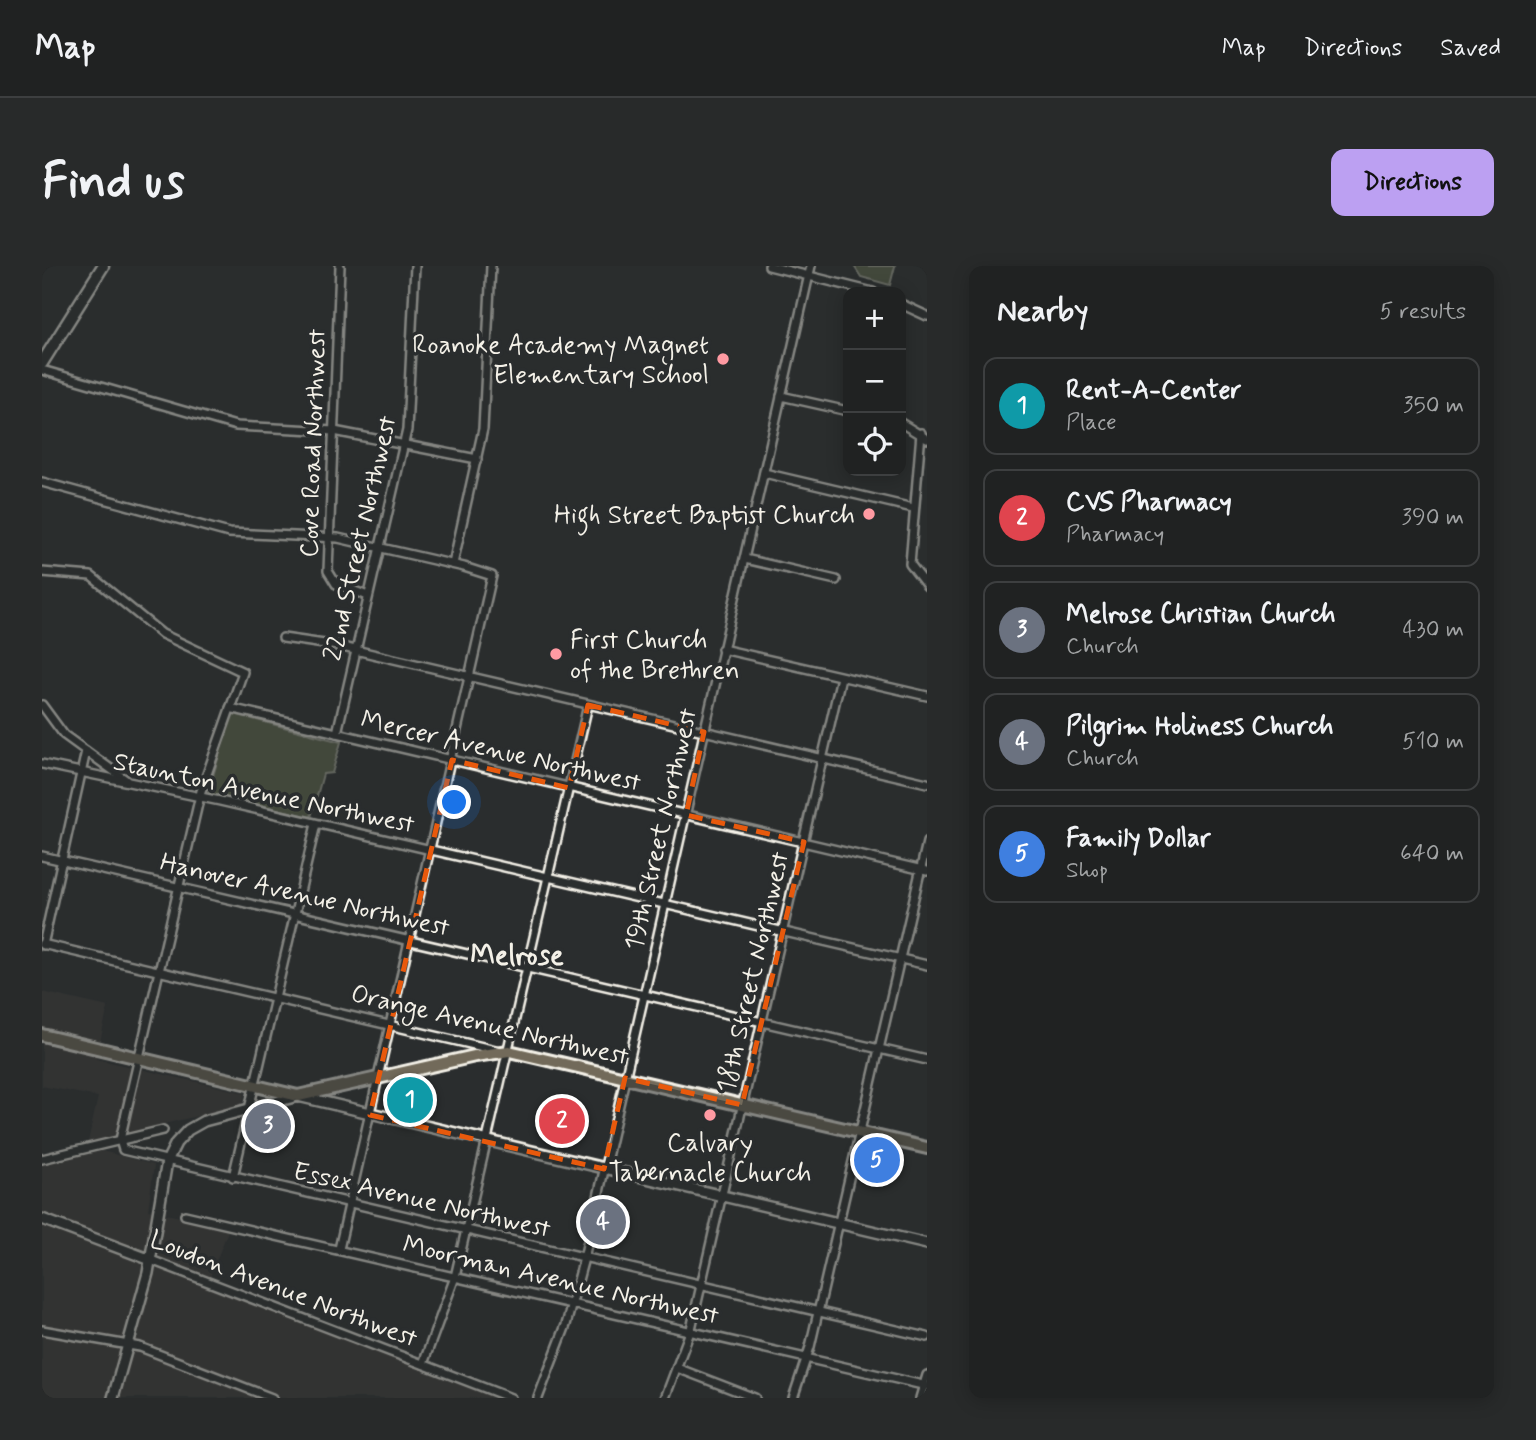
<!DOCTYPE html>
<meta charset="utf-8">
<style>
:root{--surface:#202222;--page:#282a2a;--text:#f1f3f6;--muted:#a2a4a5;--line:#3d3f40;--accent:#bca0f2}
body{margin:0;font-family:Mynerve,sans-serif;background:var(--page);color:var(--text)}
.controls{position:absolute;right:21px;top:21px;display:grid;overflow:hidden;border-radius:14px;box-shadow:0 4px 18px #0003}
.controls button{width:63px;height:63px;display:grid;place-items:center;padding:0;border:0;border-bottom:2px solid var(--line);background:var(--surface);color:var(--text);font:35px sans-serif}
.you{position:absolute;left:413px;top:537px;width:24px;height:24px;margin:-18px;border:5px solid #fff;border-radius:50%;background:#1a73e8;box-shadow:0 0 0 10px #1a73e833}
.badge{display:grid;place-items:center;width:46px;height:46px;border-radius:50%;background:var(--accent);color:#fff;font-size:23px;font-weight:700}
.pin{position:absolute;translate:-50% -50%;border:4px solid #fff;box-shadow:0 2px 7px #0006}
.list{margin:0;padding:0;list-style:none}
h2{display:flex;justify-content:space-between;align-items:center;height:91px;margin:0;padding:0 28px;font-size:30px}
h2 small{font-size:23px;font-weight:400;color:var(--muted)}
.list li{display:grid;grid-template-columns:46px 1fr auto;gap:21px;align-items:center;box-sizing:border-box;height:98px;margin:0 14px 14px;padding:0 14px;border:2px solid var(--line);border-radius:14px}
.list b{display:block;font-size:26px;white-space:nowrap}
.list p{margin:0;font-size:23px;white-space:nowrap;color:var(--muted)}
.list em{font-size:23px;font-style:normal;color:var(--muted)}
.icon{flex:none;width:38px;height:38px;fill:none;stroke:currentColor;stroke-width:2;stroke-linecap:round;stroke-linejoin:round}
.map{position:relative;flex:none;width:885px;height:1132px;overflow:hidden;border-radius:14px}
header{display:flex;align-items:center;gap:42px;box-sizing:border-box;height:98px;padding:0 35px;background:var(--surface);border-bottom:2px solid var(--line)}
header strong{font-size:33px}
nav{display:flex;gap:38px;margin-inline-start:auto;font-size:24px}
.intro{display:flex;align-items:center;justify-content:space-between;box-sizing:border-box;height:168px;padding:0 42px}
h1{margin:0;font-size:49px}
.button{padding:18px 32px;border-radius:14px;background:var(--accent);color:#111;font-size:24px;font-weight:700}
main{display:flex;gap:42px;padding:0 42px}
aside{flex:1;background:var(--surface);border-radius:14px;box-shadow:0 4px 18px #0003}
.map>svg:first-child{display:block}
</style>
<header>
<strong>Map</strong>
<nav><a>Map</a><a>Directions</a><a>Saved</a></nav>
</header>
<div class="intro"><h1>Find us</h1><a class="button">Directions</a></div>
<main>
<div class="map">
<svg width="885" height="1132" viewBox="0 0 885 1132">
<rect width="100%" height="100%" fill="#2a2d2e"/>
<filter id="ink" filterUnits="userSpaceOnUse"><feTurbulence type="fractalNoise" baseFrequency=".0143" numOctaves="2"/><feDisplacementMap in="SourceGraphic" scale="14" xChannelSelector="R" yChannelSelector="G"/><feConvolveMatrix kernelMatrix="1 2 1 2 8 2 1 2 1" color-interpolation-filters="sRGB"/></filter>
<g filter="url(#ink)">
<!-- built -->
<g fill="#3e3a39">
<polygon points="0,726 66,741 54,793 203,827 201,839 46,876 56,831 0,820"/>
<polygon points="60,885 112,899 106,944 187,962 164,1021 457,1132 0,1132 0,899"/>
</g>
<!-- green -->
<g fill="#60674e" stroke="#aaac9b" stroke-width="2">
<polygon points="812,0 853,0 848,19 819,11"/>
<polygon points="192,448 299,476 290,507 281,508 269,551 166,527 188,452"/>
</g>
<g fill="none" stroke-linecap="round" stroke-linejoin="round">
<!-- minor casing -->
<g stroke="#f4f1e8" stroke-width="12">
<g id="minor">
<polyline points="298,0 286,305 294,318 326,330"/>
<polyline points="727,0 831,26"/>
<polyline points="859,38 885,50"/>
<polyline points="0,104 194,160 292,165 435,193"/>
<polyline points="739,130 806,145"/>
<polyline points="859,157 885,173"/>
<polyline points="879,167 868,298 885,320"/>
<polyline points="722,207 871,242"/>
<polyline points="0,216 187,267 296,272 422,301 450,310 297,983"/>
<polyline points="703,293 794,314"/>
<polyline points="411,298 441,163 449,0"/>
<polyline points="0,306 49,310 120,368 201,406 159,525 85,843 78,874 81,884 885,1071"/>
<polyline points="241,372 296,380 885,517"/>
<polyline points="680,383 885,430"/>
<polyline points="0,439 22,469 84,514"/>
<polyline points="188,442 885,605"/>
<polyline points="295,467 365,164 373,0"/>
<polyline points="0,498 178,535 885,699"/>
<polyline points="0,590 885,794"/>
<polyline points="0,678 458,785"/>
<polyline points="1,679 44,485"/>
<polyline points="0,893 121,864"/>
<polyline points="191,911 274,558"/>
<polyline points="143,949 885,1120"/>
<polyline points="109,994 469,1132"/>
<polyline points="0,1064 98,1081 230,1132"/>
<polyline points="381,1098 413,1011 546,439"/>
<polyline points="635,1102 713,1132"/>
<polyline points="496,1132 524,1059 542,992 769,0"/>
<polyline points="623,1132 649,1063 799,411"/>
<polyline points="751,1132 768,1081 885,576"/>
<polyline points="878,1132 885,1109"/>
</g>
</g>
<!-- tertiary casing -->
<g stroke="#f4f1e8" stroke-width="14">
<g id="tertiary">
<polyline points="0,953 109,994"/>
<polyline points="71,1132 106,1007 125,895 134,877 146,864 162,855 256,830 885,978"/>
</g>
</g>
<!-- secondary casing -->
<g stroke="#f4f1e8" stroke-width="15">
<polyline id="secondary" points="0,97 61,0"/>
</g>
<!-- primary casing -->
<g stroke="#f4f1e8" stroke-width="16">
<polyline id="primary" points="0,769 256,830 433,790 467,785 885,882"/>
</g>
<!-- minor -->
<use href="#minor" stroke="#2a2d2e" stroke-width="7"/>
<!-- tertiary -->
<use href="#tertiary" stroke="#2a2d2e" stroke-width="9"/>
<!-- secondary -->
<use href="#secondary" stroke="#2a2d2e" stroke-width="10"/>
<!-- primary -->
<use href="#primary" stroke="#726b5a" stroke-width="10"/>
</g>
</g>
<!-- marked area -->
<path d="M0 0H885V1132H0ZM546,439L662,466L644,549L762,576L700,839L583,812L562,903L328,849L410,494L527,522Z" fill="#2a2d2e" fill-opacity=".55" fill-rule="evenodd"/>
<path fill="none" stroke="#e8590c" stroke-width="5" stroke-dasharray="14 9" stroke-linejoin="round" d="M546,439L662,466L644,549L762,576L700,839L583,812L562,903L328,849L410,494L527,522Z"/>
<!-- markers -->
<g fill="#ff9aa2" stroke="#2a2d2e" stroke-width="2.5">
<circle cx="681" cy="93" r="7"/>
<circle cx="827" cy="248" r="7"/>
<circle cx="514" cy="388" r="7"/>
<circle cx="668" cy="849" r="7"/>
</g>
<g text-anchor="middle" stroke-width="7" stroke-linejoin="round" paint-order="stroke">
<!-- poi labels -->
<g font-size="26" fill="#f4f1e8" stroke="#2a2d2e" text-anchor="end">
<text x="667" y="87">Roanoke Academy Magnet<tspan x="667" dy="30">Elementary School</tspan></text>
<text x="813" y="257">High Street Baptist Church</text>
<text x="528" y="382" text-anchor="start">First Church<tspan x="528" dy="30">of the Brethren</tspan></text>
<text x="668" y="885" text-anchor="middle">Calvary<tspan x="668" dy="30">Tabernacle Church</tspan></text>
</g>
<!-- street labels -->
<g font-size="26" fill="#f4f1e8" stroke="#2a2d2e">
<text transform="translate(270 177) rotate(-88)" y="9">Cove Road Northwest</text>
<text transform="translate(317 272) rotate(-77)" y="9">22nd Street Northwest</text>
<text transform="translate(459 484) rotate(13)" y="9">Mercer Avenue Northwest</text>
<text transform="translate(222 526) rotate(12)" y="9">Staunton Avenue Northwest</text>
<text transform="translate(618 563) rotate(-77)" y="9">19th Street Northwest</text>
<text transform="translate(263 628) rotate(13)" y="9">Hanover Avenue Northwest</text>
<text transform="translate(710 706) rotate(-77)" y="9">18th Street Northwest</text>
<text transform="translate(448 758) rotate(13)" y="9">Orange Avenue Northwest</text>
<text transform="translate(380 933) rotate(13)" y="9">Essex Avenue Northwest</text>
<text transform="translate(519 1013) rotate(13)" y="9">Moorman Avenue Northwest</text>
<text transform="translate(242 1022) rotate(21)" y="9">Loudon Avenue Northwest</text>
</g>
<!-- neighbourhood labels -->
<g font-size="28" font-weight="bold" fill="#f4f1e8" stroke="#2a2d2e">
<text x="475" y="698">Melrose</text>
</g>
</g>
</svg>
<div class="controls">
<button>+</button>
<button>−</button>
<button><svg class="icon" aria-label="locate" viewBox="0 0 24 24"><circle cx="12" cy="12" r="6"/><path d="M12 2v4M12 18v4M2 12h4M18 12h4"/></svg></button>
</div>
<div class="you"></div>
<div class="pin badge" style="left:368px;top:834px;background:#0f9aa8">1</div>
<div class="pin badge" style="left:520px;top:855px;background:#e0444e">2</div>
<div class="pin badge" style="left:226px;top:860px;background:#6b7280">3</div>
<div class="pin badge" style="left:561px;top:956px;background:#6b7280">4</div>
<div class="pin badge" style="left:835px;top:894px;background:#3f7fe0">5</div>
</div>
<aside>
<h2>Nearby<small>5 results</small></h2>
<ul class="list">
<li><span class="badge" style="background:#0f9aa8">1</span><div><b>Rent-A-Center</b><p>Place</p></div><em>350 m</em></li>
<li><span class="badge" style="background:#e0444e">2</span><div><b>CVS Pharmacy</b><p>Pharmacy</p></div><em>390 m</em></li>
<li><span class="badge" style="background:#6b7280">3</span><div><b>Melrose Christian Church</b><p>Church</p></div><em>430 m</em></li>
<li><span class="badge" style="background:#6b7280">4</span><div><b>Pilgrim Holiness Church</b><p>Church</p></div><em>510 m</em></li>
<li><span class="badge" style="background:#3f7fe0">5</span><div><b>Family Dollar</b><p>Shop</p></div><em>640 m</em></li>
</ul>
</aside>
</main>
